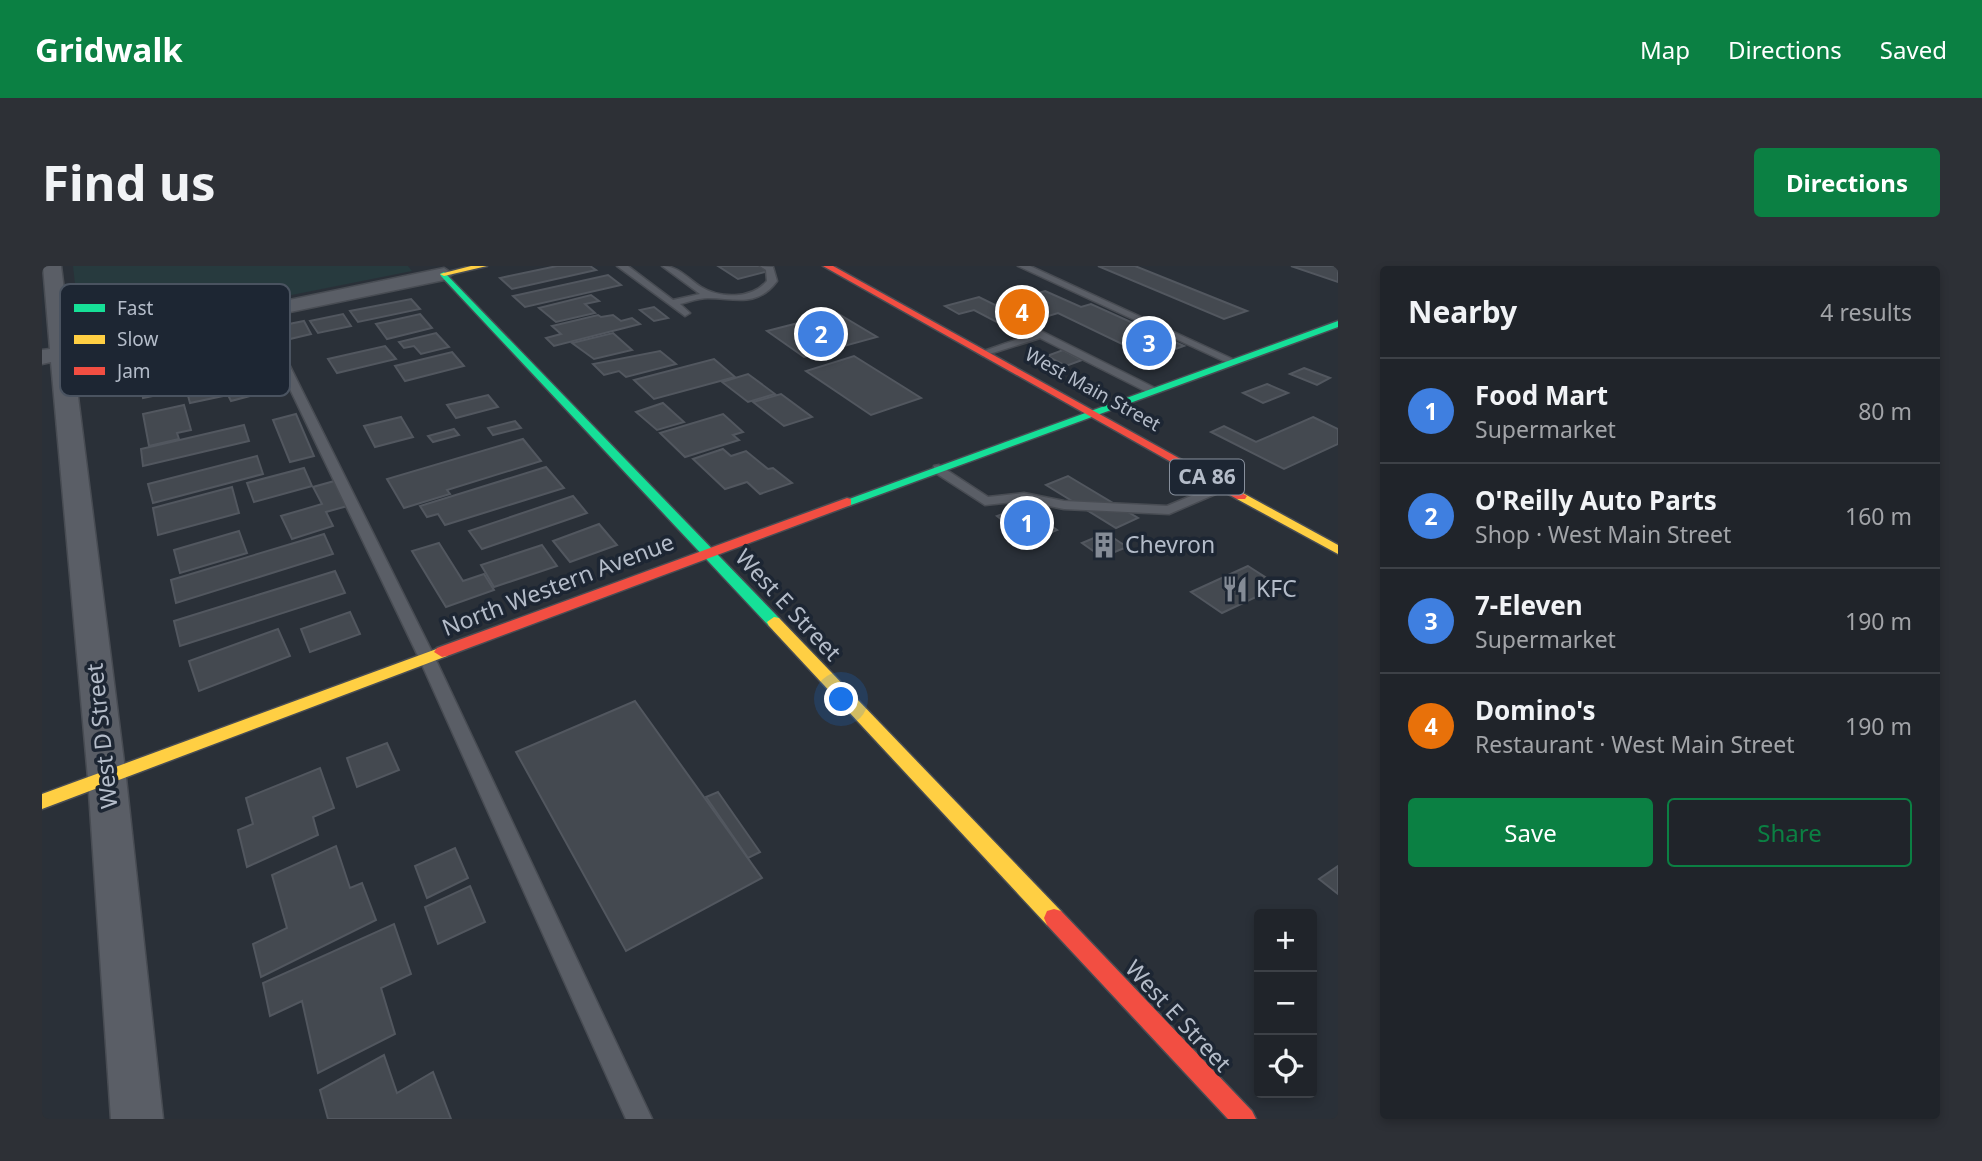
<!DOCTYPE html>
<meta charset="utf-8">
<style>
:root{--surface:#20242a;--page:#2d3036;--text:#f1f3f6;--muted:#a2a4a8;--line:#3d4147;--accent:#0b8043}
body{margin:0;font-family:"Noto Sans",sans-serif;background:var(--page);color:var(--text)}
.controls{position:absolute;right:21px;bottom:21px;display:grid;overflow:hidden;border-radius:7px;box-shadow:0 4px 10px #0003}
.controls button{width:63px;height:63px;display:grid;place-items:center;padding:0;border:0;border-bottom:2px solid var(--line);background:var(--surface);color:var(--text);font:35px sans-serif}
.you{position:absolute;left:800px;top:434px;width:24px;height:24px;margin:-18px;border:5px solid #fff;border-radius:50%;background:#1a73e8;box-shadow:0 0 0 10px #1a73e833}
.badge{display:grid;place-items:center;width:46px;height:46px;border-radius:50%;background:var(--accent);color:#fff;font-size:23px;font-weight:700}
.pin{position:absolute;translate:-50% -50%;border:4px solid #fff;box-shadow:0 2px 7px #0006}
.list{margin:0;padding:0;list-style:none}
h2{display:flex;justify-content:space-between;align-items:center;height:91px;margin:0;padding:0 28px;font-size:30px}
h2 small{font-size:23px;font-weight:400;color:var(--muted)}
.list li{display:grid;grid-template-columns:46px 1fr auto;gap:21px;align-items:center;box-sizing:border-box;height:105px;padding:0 28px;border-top:2px solid var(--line)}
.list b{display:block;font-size:26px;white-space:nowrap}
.list p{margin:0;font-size:23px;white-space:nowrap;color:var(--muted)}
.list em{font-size:23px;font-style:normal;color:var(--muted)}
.actions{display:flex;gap:14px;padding:21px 28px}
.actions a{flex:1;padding:16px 0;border:2px solid var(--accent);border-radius:7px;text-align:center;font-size:24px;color:var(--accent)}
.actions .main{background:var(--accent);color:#fff}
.icon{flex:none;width:38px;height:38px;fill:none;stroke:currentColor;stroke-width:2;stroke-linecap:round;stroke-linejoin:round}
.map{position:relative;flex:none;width:1296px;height:853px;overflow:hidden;border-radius:7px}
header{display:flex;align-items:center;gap:42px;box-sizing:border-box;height:98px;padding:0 35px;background:var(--accent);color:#fff}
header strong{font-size:33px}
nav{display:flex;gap:38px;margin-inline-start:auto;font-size:24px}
.intro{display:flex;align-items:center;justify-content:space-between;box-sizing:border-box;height:168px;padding:0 42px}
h1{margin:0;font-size:49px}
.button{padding:18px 32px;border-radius:7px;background:var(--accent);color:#fff;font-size:24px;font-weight:700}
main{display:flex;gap:42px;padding:0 42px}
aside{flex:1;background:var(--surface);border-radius:7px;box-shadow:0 4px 10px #0003}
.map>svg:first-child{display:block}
</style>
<header>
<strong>Gridwalk</strong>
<nav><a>Map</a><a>Directions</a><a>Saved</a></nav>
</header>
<div class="intro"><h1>Find us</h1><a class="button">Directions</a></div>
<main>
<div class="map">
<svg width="1296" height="853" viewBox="0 0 1296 853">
<rect width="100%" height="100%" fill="#2a3038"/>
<!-- green -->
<polygon fill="#273a3e" points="31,0 366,0 370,5 39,71"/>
<!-- building -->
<g fill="#444950" stroke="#52575f" stroke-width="2">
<polygon points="515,0 548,0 554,4 470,23 458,12"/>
<polygon points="676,0 718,0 727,5 696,13"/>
<polygon points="1056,0 1093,0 1205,45 1182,53"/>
<polygon points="1249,0 1296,0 1296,16"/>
<polygon points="566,9 579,19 483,41 471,30"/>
<polygon points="1003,25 1039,41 1049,38 1142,80 1109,92 1016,47 966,62 932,44 917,48 903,40 937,31 953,39"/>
<polygon points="549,29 557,35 543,38 553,47 514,56 497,42"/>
<polygon points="369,33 378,43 316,56 308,45"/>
<polygon points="612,41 626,52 612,55 598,44"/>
<polygon points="795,47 835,71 762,91 725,65"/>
<polygon points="301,48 309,60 276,67 268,55"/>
<polygon points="378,48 390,62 345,73 334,58"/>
<polygon points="556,49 559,51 571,49 579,55 590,52 598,58 512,80 504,72 519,68 510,60"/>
<polygon points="262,55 269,68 248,73 242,59"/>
<polygon points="394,67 407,81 379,88 372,80 362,82 357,76"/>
<polygon points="571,67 590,84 552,93 530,77"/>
<polygon points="343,80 354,93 295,107 286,93"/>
<polygon points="1021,84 1040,94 1024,100 1005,90"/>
<polygon points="618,85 634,98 584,111 577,105 562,109 551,98"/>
<polygon points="410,86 422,100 363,115 353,100"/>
<polygon points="140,88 149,122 101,132 96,101 108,98 107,94"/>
<polygon points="203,90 208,104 232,99 242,121 189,135 186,129 148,137 145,126 152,124 146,105"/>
<polygon points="812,90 879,132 829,149 764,105"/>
<polygon points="672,93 693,111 612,133 592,114"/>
<polygon points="1262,102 1288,112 1275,119 1248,108"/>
<polygon points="706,108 733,128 706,136 680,116"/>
<polygon points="1225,118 1246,127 1221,137 1201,127"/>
<polygon points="739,128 770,151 742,160 711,136"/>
<polygon points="446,129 456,141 414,152 405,139"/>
<polygon points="621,137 642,156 615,164 594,146"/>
<polygon points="142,139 149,164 135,167 137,173 107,180 101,148"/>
<polygon points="254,148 272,190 248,196 231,154"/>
<polygon points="681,148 701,166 691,169 697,174 643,191 618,167"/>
<polygon points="359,151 371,171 333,181 322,160"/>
<polygon points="1271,151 1296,163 1296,178 1242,203 1169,166 1182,160 1214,176"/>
<polygon points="473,155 479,162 451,169 446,162"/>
<polygon points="202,159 207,175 101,200 99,183"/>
<polygon points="412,163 417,169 391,176 386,170"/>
<polygon points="481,173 499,195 405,224 408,228 362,242 345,213"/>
<polygon points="681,183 689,190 704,185 726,203 731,202 750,217 718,228 705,216 683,223 651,193"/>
<polygon points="215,190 221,208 111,237 106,218"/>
<polygon points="504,201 522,222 403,259 396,248 385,251 378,240"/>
<polygon points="262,202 270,220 212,236 205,217"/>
<polygon points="1026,210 1096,252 1074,262 1004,219"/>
<polygon points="296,214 309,239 284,246 291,260 250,273 239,250 280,238 271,221"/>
<polygon points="190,221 197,247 116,269 111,242"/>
<polygon points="531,230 545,247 440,283 427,265"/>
<polygon points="982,240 1015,264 987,275 955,250"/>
<polygon points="557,258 575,279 528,296 511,275"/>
<polygon points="197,265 205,287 138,307 132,284"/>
<polygon points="1064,267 1085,281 1060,291 1040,277"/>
<polygon points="282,268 291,288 134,337 129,314"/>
<polygon points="397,277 421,315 442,308 452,324 404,341 370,285"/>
<polygon points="500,279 515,300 452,321 439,299"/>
<polygon points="1206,300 1237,320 1180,347 1149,326"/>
<polygon points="293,305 303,327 138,380 132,355"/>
<polygon points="308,346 318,368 268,386 259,363"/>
<polygon points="236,363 248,390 157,425 147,395"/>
<polygon points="593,435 720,612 584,685 474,486"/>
<polygon points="345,477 357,504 315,521 305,492"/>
<polygon points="278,502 292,542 271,551 276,569 205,601 196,564 211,558 204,532"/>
<polygon points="676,526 718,586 706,592 664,531"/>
<polygon points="294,580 308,622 320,617 334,654 219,711 211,678 245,662 230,609"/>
<polygon points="413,582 426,612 385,632 373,600"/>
<polygon points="1296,600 1296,628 1277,613"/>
<polygon points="428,620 443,656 396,678 383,641"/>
<polygon points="352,658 369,708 339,722 353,768 276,807 260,735 228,750 221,717"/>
<polygon points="342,789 355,827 391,806 409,853 286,853 278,824"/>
</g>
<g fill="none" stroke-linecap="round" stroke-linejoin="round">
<!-- lane casing -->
<g stroke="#484c53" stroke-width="3">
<g id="lane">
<path d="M575,0H586L631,34L658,28L620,0C637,0 646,13 659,21C677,32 709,34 725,15L724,4L718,0L731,1L735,15C715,42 693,32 666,32C657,32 646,36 638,38L648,47L643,50Z"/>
<polygon points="976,0 988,0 1197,96 1188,98"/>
<polygon points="216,43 221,46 393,392 610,853 584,853 377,392 211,46"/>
<polygon points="999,65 1115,123 1117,125 1107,127 998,72 941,90 936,87"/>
<polygon points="897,199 946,231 982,227 1022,235 1125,240 1178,218 1188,218 1190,221 1127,248 1022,243 982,235 943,239 892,206 892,200"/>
</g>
</g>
<!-- street casing -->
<g stroke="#484c53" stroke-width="3">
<polygon id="street" points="1,0 19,0 29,79 402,2 411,8 402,14 31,91 84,512 121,853 69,853 46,512 9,96 0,98 0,84 8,83"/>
</g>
<!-- fast casing -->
<g stroke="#484c53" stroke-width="3">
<g id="fast">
<polygon points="402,6 737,352 739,356 737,360 727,360 399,10 398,8"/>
<polygon points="1296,55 1296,61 809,239 805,240 799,236"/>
</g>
</g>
<!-- slow casing -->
<g stroke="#484c53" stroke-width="3">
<g id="slow">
<polygon points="429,0 445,0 402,10 398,8"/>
<polygon points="1199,226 1296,279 1296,288 1195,233 1195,227"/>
<polygon points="732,351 737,352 1019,645 1022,652 1019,659 1012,661 1005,659 727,360 725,356"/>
<polygon points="400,381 405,382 408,386 405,390 0,543 0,528"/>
</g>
</g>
<!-- jam casing -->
<g stroke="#484c53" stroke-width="3">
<g id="jam">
<polygon points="781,0 791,0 1205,230 1203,233 1195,233"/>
<polygon points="805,232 809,233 809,239 405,390 400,391 392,386 395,382"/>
<polygon points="1012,643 1019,645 1210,845 1214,853 1186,853 1005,659 1002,652 1005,645"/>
</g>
</g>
<!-- lane -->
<use href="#lane" fill="#5a5e66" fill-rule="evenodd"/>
<!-- street -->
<use href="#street" fill="#5a5e66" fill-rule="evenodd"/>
<!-- fast -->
<use href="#fast" fill="#16e098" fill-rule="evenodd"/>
<!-- slow -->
<use href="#slow" fill="#ffcf43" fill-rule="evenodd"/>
<!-- jam -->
<use href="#jam" fill="#f24e42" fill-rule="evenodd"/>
</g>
<!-- icons -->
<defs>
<g id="building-bare" transform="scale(2.1)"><path d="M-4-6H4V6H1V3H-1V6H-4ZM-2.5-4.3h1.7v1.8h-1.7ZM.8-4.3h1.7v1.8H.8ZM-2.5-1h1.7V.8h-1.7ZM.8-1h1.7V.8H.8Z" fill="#848b96" stroke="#1d2633" stroke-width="2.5" paint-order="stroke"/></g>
<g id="restaurant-bare" transform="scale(2.1)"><path d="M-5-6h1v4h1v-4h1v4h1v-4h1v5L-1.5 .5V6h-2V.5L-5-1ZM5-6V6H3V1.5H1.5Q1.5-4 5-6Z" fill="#848b96" stroke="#1d2633" stroke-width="2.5" paint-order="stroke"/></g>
</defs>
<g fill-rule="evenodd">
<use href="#building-bare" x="1062" y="279"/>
<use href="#restaurant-bare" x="1193" y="323"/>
</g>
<g text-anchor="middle" stroke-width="7" stroke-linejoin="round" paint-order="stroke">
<!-- far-street labels -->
<g font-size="19" fill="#b4bcc9" stroke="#1d2633">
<text transform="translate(1051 123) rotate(29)" y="7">West Main Street</text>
</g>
<!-- shield labels -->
<rect fill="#1d2633" stroke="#878f9c" stroke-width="2" x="1128" y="193.5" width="74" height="35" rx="5"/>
<g font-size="21" font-weight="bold" fill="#b4bcc9">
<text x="1165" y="218">CA 86</text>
</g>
<!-- poi labels -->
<g font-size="23" fill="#b4bcc9" stroke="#1d2633" text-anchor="start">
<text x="1083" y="287">Chevron</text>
<text x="1214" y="331">KFC</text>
</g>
<!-- street labels -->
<g font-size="23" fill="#b4bcc9" stroke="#1d2633">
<text transform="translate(516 319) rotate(-21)" y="8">North Western Avenue</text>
<text transform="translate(746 339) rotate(47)" y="8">West E Street</text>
<text transform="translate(60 470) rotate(-96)" y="8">West D Street</text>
<text transform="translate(1136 750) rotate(47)" y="8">West E Street</text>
</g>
</g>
<!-- legend -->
<rect x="18" y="18" width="230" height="112" rx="10" fill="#1d2633" stroke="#4a5360" stroke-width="2"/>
<rect x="32" y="38" width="31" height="8" fill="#16e098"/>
<rect x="32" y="69" width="31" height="9" fill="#ffcf43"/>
<rect x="32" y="101" width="31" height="8" fill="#f24e42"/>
<g font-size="19" fill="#b4bcc9">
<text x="75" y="49">Fast</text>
<text x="75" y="80">Slow</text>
<text x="75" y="112">Jam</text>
</g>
</svg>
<div class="controls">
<button>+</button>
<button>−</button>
<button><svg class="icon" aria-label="locate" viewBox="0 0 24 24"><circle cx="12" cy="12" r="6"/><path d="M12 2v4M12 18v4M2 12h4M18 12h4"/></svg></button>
</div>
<div class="you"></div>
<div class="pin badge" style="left:985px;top:257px;background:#3f7fe0">1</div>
<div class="pin badge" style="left:779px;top:68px;background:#3f7fe0">2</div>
<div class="pin badge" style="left:1107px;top:77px;background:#3f7fe0">3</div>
<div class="pin badge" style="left:980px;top:46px;background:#e8710a">4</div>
</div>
<aside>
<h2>Nearby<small>4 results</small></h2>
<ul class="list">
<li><span class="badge" style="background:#3f7fe0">1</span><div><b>Food Mart</b><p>Supermarket</p></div><em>80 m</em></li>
<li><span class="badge" style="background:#3f7fe0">2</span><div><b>O'Reilly Auto Parts</b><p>Shop · West Main Street</p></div><em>160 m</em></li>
<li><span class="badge" style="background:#3f7fe0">3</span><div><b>7-Eleven</b><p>Supermarket</p></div><em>190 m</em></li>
<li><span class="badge" style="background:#e8710a">4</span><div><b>Domino's</b><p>Restaurant · West Main Street</p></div><em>190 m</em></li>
</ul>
<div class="actions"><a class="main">Save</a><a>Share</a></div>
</aside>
</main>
